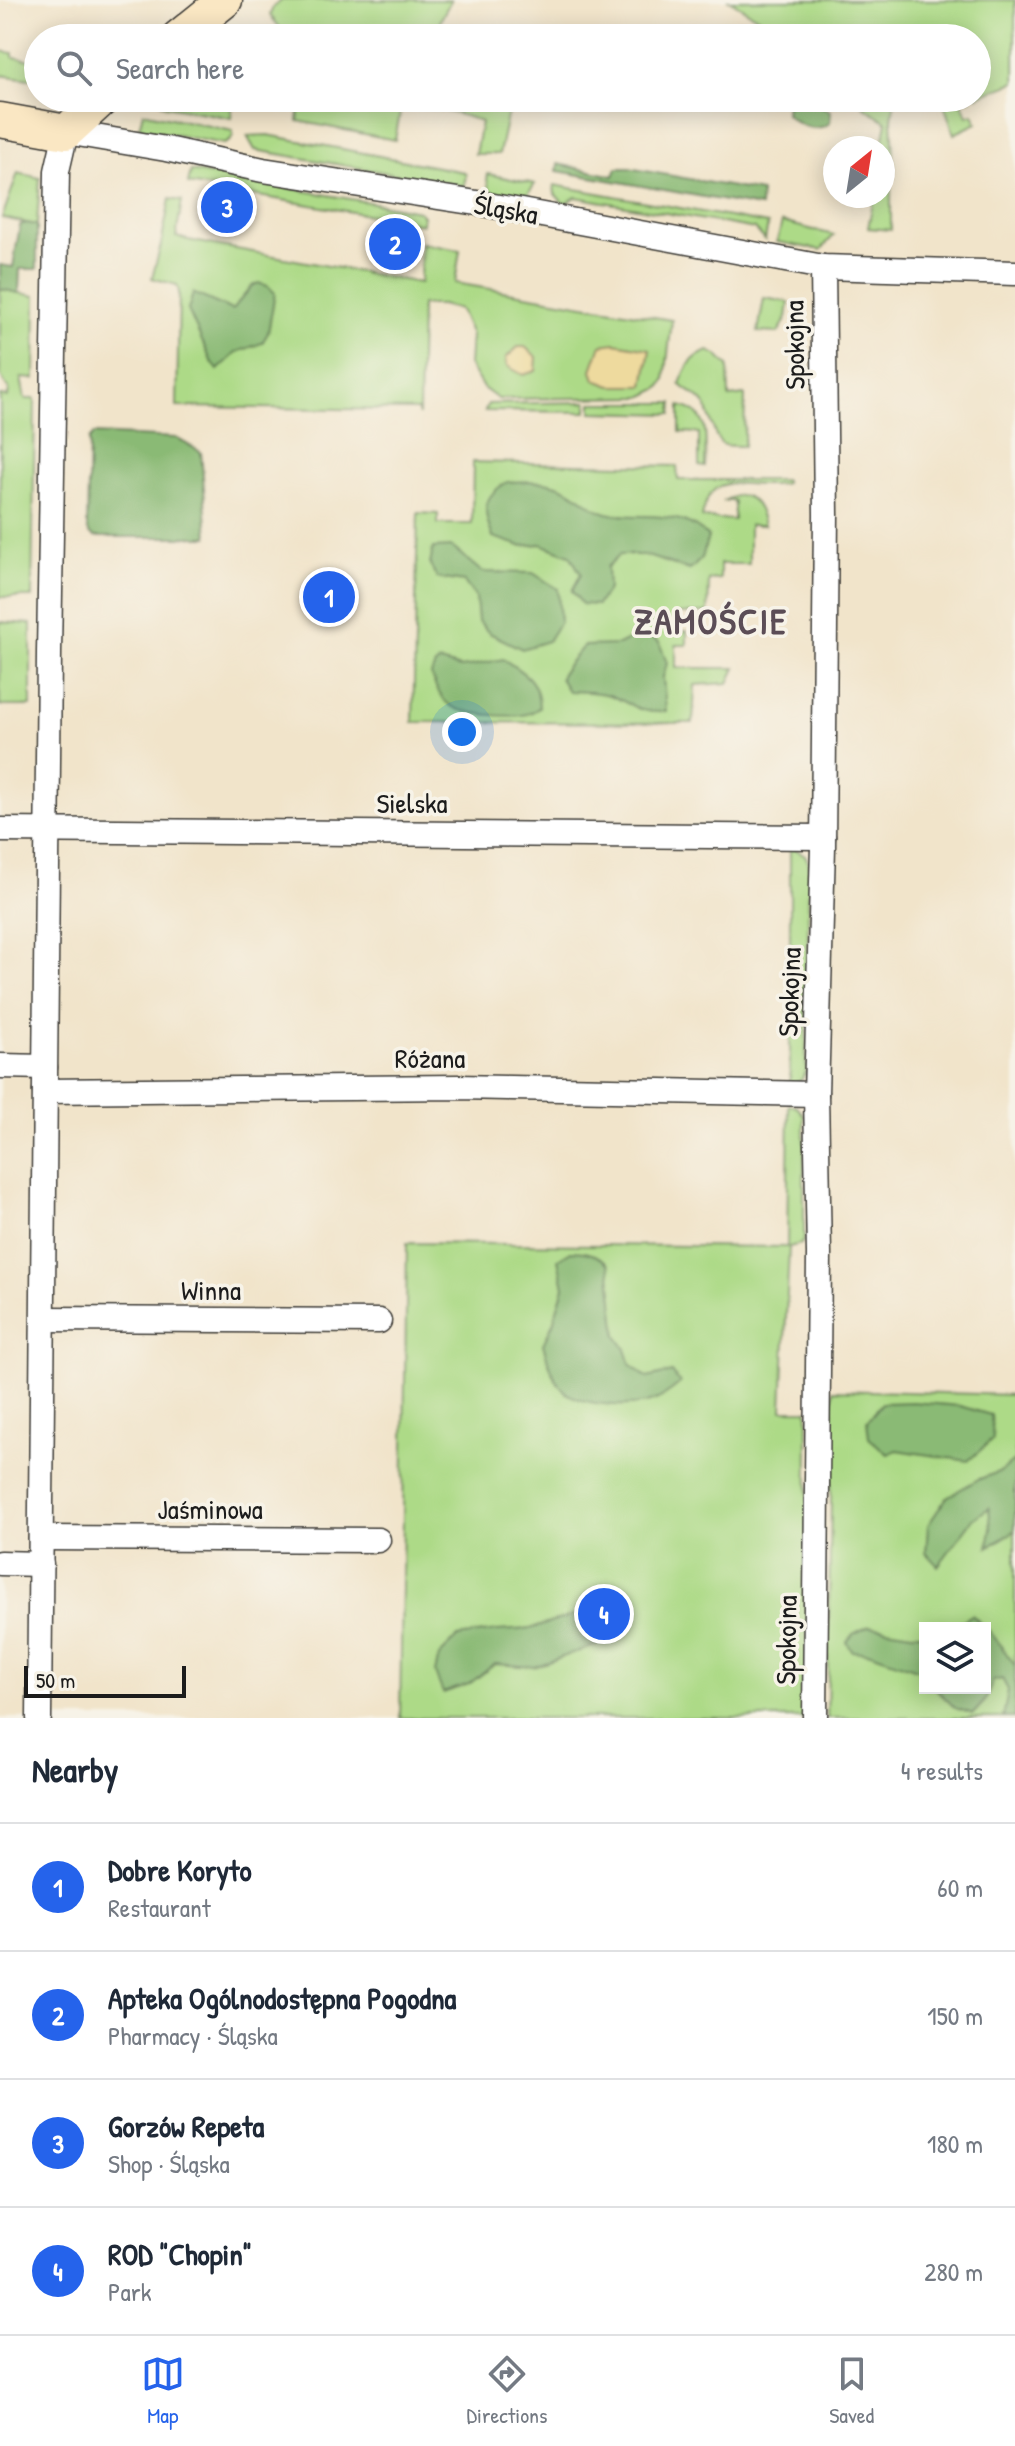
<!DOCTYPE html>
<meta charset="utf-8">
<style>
:root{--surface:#fff;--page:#f2f2f3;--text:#1f2937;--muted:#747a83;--line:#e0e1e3;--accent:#2563eb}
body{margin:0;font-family:"Patrick Hand",sans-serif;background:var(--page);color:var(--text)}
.controls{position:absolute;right:24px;bottom:24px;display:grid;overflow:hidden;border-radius:0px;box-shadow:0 4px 20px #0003}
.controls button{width:72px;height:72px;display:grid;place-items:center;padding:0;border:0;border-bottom:2px solid var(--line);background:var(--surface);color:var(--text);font:40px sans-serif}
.compass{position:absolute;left:823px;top:136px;width:72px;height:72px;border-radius:50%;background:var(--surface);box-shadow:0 4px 20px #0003;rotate:30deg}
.scale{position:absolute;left:24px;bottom:20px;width:162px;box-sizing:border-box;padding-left:8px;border:4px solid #1c1c1c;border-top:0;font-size:22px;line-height:28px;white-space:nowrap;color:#1c1c1c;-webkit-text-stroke:6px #f7f3e8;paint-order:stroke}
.you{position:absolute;left:462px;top:732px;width:28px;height:28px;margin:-20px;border:6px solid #fff;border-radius:50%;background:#1a73e8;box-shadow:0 0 0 12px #1a73e833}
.badge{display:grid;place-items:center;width:52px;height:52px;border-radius:50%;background:var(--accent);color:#fff;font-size:26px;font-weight:700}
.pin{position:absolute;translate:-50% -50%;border:4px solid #fff;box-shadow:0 2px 8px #0006}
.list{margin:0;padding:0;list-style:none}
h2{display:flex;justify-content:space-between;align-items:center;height:104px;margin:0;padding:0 32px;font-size:34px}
h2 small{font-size:26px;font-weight:400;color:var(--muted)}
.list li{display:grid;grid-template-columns:52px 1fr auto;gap:24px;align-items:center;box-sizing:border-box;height:128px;padding:0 32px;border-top:2px solid var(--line)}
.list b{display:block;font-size:30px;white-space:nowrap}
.list p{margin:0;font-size:26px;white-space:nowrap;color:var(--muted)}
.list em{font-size:26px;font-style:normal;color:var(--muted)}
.icon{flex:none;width:44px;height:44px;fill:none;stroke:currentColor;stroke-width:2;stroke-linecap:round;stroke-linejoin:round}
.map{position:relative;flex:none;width:1015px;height:1718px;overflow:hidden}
.search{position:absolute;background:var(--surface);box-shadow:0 4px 20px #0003;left:24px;right:24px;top:24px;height:88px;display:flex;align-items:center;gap:20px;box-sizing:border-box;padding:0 28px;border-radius:44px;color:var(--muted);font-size:30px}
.sheet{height:616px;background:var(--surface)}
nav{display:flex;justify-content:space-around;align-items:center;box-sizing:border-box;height:112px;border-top:2px solid var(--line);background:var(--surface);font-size:22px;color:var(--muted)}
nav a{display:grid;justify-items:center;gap:4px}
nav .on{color:var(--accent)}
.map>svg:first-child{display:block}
</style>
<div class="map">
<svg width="1015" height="1718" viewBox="0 0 1015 1718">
<rect width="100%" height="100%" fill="#f7f3e8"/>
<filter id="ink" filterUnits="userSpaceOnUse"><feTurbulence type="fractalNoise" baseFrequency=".0125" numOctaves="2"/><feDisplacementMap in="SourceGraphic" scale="16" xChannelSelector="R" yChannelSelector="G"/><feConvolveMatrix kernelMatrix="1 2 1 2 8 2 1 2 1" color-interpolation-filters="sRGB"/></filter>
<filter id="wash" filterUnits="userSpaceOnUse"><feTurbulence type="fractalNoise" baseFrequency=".006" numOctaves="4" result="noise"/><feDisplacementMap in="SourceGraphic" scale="32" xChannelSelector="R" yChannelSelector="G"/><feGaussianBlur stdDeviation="1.8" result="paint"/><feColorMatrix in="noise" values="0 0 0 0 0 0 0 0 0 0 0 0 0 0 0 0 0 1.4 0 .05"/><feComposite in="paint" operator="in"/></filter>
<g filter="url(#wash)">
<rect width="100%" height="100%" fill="#f1e4ca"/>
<!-- green -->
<g fill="#adda87" stroke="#647b52" stroke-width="2" fill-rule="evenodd">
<polygon points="282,0 451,0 438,25 449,38 288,38 270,15 273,7"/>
<polygon points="729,0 1015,0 1015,82 977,96 977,38 791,38"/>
<polygon points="0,51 13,53 13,57 38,61 38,80 0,75"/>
<polygon points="161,98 230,98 232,118 166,106 160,102"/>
<path d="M301,98H511L499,154H475L481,122C458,112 426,107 401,107L395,140L298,121Z"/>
<polygon points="868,98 895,98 892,119 895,178 891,179 891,230 868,228 874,196 883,196 882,148 887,122 863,106"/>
<polygon points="942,98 972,98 962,102 967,116 973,114 977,123 954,134"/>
<path d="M143,112L233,131C233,139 231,141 224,144L139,128Z"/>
<polygon points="268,135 464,172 466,175 464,186 255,150 247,136"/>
<polygon points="191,171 419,211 423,216 422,224 188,184"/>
<polygon points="18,173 40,178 37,225 2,218"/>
<polygon points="488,174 535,184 525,198 490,191 487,180"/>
<polygon points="554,185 768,224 765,240 755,229 576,197 564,204 555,194"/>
<polygon points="170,199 182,201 176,237 188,240 420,283 421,243 460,250 455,283 672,320 665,380 660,388 642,397 498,399 483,388 469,365 471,335 460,310 441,305 421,305 419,415 417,410 177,407 179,292 177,285 152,278 161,245"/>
<polygon points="782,222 834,235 821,250 777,242"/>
<polygon points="0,289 36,296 35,379 21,378 25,399 35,399 32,597 0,597 0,396 8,397 9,390 0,375"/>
<polygon points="764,298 789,302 787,318 778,333 758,332"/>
<path d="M709,351L718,356L728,366L729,397L745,395L744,446C738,446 730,446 724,445C714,442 711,415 705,405C698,395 688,392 680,384C686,368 691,356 709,351Z"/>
<polygon points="587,402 587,412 485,411 488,404"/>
<polygon points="592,403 673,403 672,414 592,412"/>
<path d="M680,406C713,413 705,440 705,467L699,466V433L680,432Z"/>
<path d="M473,462L677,466L678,480H785V483C749,493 710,463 702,518L734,520V501H724C747,487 759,502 764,525H749V564H720V579L709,580L708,613L679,614V631H687V645H676V668H736L729,683L695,685L693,723L413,722L418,513L438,514V524H472Z"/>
<polygon points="0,622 31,624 31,706 0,706"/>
<path d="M790,846L805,855L809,863L806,1071C803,1080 799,1083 790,1085Z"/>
<polygon points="789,1105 796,1106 804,1115 804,1240 801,1244 789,1247 782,1410 808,1410 807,1718 400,1718 407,1243 787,1247"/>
<path d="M833,1390L1015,1395V1718H827ZM925,1628H985V1688H925Z"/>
</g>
<!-- forest -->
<g fill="#8aba74" stroke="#536b48" stroke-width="2">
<path d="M792,98H805L831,111L830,123C815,133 798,126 786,114L787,100Z"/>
<polygon points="558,164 614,176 617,168 629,168 761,192 760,207 557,171"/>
<polygon points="26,223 37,225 37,269 20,269 19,293 0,289 0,265 13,267 20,225"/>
<polygon points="258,283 268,286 275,293 268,333 262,343 237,352 218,370 211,361 188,310 193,293 232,310 252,286"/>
<polygon points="94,434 176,438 201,452 208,537 95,537 89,533 87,527 89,440"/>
<path d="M507,482C529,481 549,479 569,490C582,497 592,509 607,513C641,521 681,507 708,537L702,558L690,570L644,555H619L607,567L608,589L597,605L582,604L572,591L581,574L570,555L541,544L521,546L493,537C482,511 482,497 507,482Z"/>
<polygon points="452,547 482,572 533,573 558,589 560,622 548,641 522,649 489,633 478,621 476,598 464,582 437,578 430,565 433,548"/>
<path d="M642,633L659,642L667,663L663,677L666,711C642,715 633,705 612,696C598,691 583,692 568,691L560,678C564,665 576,657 583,646L618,645Z"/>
<path d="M503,659C524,673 539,680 539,708C535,710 532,713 527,714C512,718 465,715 451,706C441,700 435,686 431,675L435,665L440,662L461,668Z"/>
<path d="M571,1251C586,1251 597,1254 609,1264L617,1336L626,1349L631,1365L647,1378L672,1372L680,1383C674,1388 667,1394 660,1398C640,1410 588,1406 568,1394C555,1386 547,1358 543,1344L553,1323L564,1287L558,1259Z"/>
<polygon points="913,1402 960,1406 991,1415 993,1439 968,1461 897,1450 888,1454 869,1438 867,1421 882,1403"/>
<polygon points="1015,1460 1015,1531 988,1547 991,1529 989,1508 973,1519 938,1566 926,1553 928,1525 947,1497 977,1480 1001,1471"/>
<polygon points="617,1607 633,1623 618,1640 588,1648 534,1667 495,1664 469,1684 443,1693 435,1673 439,1656 458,1637 496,1631 530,1629 575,1615"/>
<polygon points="972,1615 991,1633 1015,1665 1015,1718 1003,1718 1008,1690 1002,1679 993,1681 985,1701 973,1714 955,1708 935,1688 985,1688 985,1628 950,1628"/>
<polygon points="869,1626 912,1633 925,1633 925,1676 920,1670 871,1653 852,1651 847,1642 853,1634"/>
</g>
<!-- sand -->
<g fill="#eeda9e" stroke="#857b5d" stroke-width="2">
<polygon points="615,343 650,349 644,386 611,386 595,380 592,370 601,345"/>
<polygon points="518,347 525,347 537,357 536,371 523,375 507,366 506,358"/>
</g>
</g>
<g filter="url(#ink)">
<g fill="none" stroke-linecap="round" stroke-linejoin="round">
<!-- street casing -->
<g stroke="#3c3a36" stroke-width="27">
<g id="street">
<polyline points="0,830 823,837"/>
<polyline points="0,1066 45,1067"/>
<polyline points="45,1091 458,1087 816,1094"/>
<polyline points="43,1319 379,1321"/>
<polyline points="41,1538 378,1540"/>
<polyline points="0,1563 41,1564"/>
<polyline points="39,1718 49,653 57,171 66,132 166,149 263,170 477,203 823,267 1015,273"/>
<polyline points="815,1718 819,1254 816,1094 823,847 826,514 823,267"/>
</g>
</g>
<!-- secondary casing -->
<g stroke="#3c3a36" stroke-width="37">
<g id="secondary">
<polyline points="178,38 225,0"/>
<polyline points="0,120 66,132 103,98"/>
</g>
</g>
<!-- street -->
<use href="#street" stroke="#fff" stroke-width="24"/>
<!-- secondary -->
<use href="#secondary" stroke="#fae7c3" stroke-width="34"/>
</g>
</g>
<g text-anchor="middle" stroke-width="7" stroke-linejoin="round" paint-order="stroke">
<!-- street labels -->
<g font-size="28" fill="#1c1c1c" stroke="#f7f3e8">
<text transform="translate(506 209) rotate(10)" y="10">Śląska</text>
<text transform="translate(794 345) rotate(-91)" y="10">Spokojna</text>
<text x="412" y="813">Sielska</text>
<text transform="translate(789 992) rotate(-88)" y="10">Spokojna</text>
<text x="430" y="1068">Różana</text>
<text x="211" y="1300">Winna</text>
<text x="210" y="1519">Jaśminowa</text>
<text transform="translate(786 1640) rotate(-89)" y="10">Spokojna</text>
</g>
<!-- district labels -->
<g font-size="36" font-weight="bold" letter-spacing="2" fill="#5b4d56" stroke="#f7f3e8">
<text x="711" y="634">ZAMOŚCIE</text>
</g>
</g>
</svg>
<div class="controls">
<button><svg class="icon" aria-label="layers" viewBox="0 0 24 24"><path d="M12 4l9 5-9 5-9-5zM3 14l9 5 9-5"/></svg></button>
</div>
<svg class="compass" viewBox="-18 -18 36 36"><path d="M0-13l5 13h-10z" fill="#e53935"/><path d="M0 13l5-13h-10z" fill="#747a83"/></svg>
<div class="scale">50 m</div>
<div class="you"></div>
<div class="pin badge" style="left:329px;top:597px">1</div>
<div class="pin badge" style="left:395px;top:244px">2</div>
<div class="pin badge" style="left:227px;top:207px">3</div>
<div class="pin badge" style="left:604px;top:1614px">4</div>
<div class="search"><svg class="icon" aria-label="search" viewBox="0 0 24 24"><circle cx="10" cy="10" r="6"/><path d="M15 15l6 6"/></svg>Search here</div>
</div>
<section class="sheet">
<h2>Nearby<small>4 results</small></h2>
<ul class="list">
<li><span class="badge">1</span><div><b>Dobre Koryto</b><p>Restaurant</p></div><em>60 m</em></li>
<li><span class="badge">2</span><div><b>Apteka Ogólnodostępna Pogodna</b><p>Pharmacy · Śląska</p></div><em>150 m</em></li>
<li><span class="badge">3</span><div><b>Gorzów Repeta</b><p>Shop · Śląska</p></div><em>180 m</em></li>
<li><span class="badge">4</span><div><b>ROD &quot;Chopin&quot;</b><p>Park</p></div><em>280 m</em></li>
</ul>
</section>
<nav>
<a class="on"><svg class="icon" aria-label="map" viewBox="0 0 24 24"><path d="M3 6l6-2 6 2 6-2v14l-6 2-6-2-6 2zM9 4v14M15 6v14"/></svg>Map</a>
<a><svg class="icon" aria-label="directions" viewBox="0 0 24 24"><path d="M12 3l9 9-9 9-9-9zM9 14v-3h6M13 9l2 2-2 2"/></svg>Directions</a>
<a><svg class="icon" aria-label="saved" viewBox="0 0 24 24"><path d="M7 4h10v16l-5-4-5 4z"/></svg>Saved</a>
</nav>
